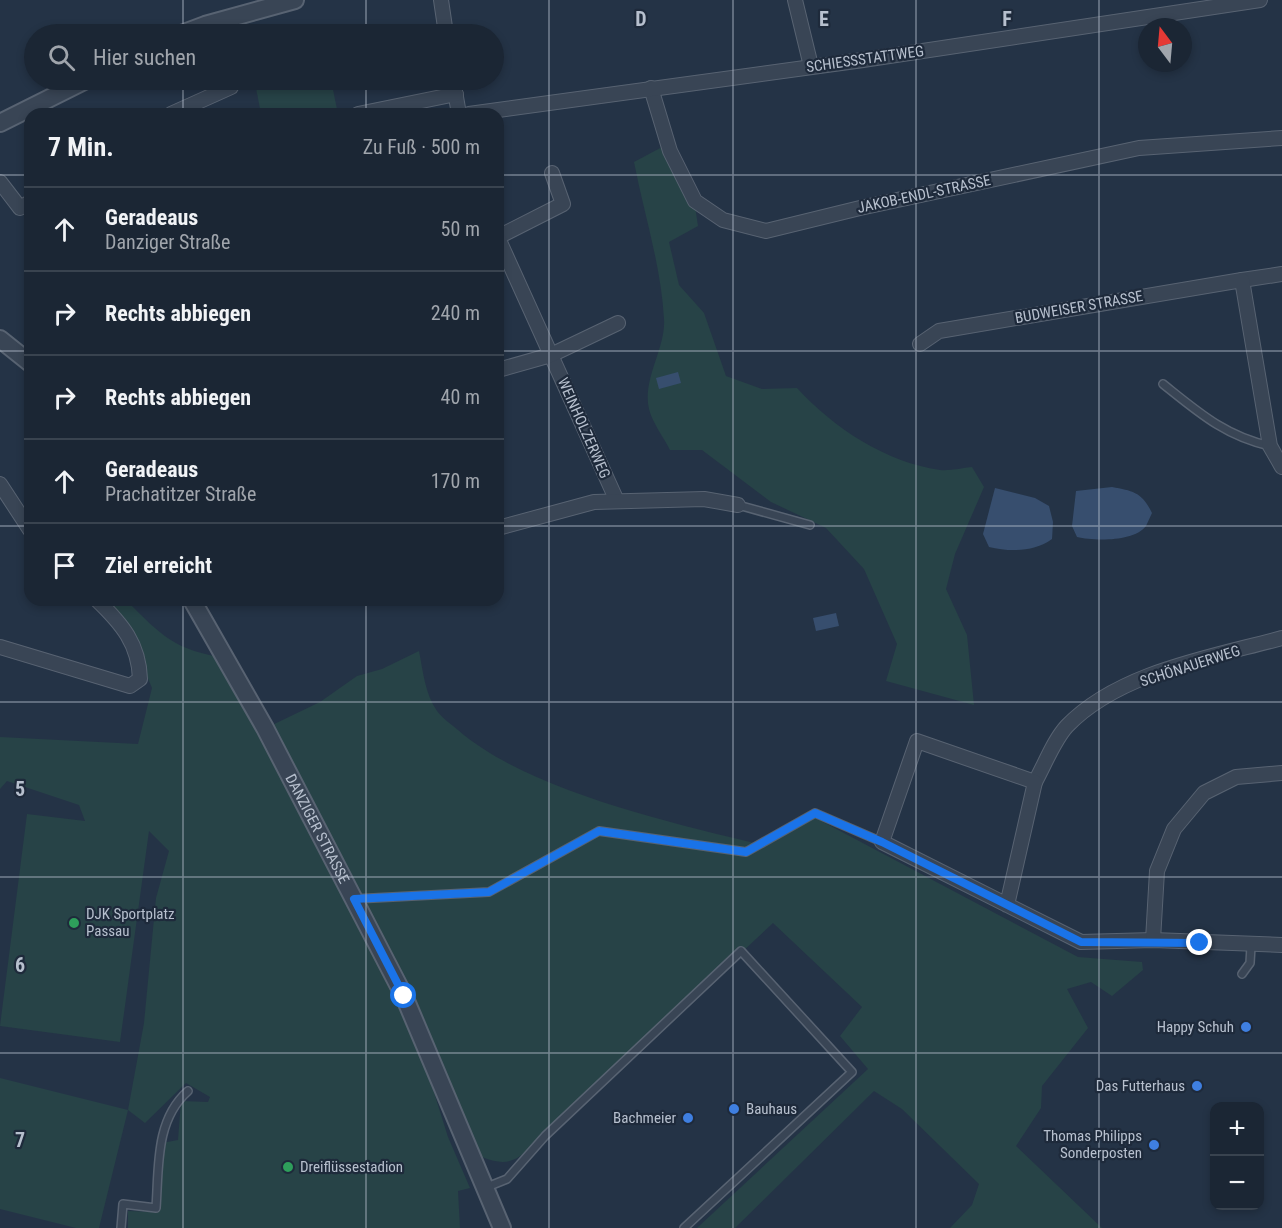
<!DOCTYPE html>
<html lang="de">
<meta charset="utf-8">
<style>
:root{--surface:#1b2634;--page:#283240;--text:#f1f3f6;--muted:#a0a5ac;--line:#39434f}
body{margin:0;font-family:"Roboto Condensed",sans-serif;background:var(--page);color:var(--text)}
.controls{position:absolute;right:18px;bottom:18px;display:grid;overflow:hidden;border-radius:12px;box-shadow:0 3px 9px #0003}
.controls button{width:54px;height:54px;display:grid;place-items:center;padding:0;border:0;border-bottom:2px solid var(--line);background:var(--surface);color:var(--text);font:30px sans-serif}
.compass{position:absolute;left:1138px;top:18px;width:54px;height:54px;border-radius:50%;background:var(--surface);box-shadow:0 3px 9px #0003;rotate:344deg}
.stop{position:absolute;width:18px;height:18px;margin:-14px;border:4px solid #1a73e8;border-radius:50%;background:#fff}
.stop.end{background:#1a73e8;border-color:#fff;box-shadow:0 2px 6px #0008}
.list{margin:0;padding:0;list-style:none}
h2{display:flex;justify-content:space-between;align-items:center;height:78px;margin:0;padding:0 24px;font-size:26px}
h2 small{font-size:20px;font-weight:400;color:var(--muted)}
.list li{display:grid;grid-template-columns:39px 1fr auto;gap:18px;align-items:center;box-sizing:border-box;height:84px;padding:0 24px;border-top:2px solid var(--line)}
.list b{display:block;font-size:22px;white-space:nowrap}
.list p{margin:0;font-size:20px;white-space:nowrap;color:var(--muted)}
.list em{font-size:20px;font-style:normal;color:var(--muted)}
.icon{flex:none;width:33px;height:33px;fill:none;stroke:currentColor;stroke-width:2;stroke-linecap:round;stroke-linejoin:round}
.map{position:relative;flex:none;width:1282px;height:1228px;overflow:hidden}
.search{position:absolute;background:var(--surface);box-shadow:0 3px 9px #0003;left:24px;top:24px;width:480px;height:66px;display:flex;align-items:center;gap:15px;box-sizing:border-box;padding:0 21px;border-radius:33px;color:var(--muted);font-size:22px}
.panel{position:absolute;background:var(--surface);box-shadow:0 3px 9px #0003;left:24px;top:108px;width:480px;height:498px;border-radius:18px}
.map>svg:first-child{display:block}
</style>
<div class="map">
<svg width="1282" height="1228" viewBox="0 0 1282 1228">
<rect width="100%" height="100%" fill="#243346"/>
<!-- green -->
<g fill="#274347">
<polygon points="296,80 331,80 338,114 261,114 256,88"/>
<path d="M664,146L695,206L698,226L669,242L679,285L704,313L726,376L762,389L797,388C834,428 885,462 940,470C950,471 962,468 972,467L984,487L955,554L946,589L967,635L974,705L886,681L897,644L864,569L826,528L771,502L702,450H670C664,438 652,422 649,409C642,379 666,348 664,319C661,265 644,214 634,162Z"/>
<path d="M97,600H126C162,636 174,650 226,658L266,728L320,702L357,676L382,669L419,651C423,671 425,694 437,711C442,718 451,724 458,730C527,790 668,822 758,844L808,814L1078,957L1142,962L1143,970L1112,996L1091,982L1067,989L1088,1028L1042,1086L1041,1108L1016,1146L1102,1228H950L972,1205L979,1184L902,1109L874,1091L735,1228H697L868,1069L840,1036L862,1007L773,923L545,1136C520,1155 514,1170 482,1157L405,1000L448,1137L470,1188L458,1191L460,1228H128V1211L157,1212L162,1143L178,1140L181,1101L208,1102L210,1097L186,1083L145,1123L128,1110L99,1228H76L0,1209V1078L128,1110L144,1023L156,898L169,851L149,831L120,1042L0,1026L27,814L85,821L79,805L7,781L0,789V737L138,744L152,688L139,657Z"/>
</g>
<!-- water -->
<g fill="#374e6e">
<polygon points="678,372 681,383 659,389 656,378"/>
<path d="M1112,487C1133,491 1142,492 1152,513C1150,517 1148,522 1146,526C1134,542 1094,541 1077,537L1072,526L1076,491Z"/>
<path d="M995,488L1035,498L1049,506L1053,522L1052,539C1034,552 1010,552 989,547L983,534Z"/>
<polygon points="836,613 839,626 816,631 813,618"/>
</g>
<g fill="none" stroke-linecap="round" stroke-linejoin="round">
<!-- service casing -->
<g stroke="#586372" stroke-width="10">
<g id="service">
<path d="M1163,384C1198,412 1225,436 1270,446"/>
<polyline points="738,505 810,525"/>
<polyline points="354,899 489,892 599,831 746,852 815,813 882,842"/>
<polyline points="1242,974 1250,963 1251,946"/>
<polyline points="487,1187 507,1179 545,1136 741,951 852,1072 684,1228"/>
<path d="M121,1228L123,1204L156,1208C159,1167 155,1120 188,1091"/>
</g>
</g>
<!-- minor casing -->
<g stroke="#586372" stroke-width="16">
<g id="minor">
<polyline points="441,0 446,34"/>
<polyline points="795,0 811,66"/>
<polyline points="453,80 459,114"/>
<polyline points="651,88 670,151 695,201 723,220 766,231 860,208 1139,148 1282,138"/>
<polyline points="171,114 231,87 228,80"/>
<polyline points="358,114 456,94"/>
<polyline points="469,114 863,60 1260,0"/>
<polyline points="0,182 20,208 30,202"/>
<polyline points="498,237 563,204 552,173"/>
<polyline points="498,238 617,501"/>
<polyline points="1242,280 1282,274"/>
<polyline points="920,344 939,331 1242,280 1270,446 1282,467"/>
<polyline points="498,370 551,355 618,323"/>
<polyline points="0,484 30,530"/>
<polyline points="498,528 594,502 704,499 738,505"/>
<path d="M0,647L130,686L140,679C139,644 122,624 97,600"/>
<path d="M1035,782C1045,764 1054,740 1067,726C1119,672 1212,657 1282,638"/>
<polyline points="1007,905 1035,782 917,741 882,842 1081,942 1153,940 1282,945"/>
<polyline points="1153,940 1157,871 1174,829 1204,793 1236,777 1282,773"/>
</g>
</g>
<!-- tertiary casing -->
<g stroke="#586372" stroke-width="20">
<g id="tertiary">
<polyline points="181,34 205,25 295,0"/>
<polyline points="0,123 86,80"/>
<polyline points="0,339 30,363"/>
<path id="s1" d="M192,600L265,728L404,996L502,1228"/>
</g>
</g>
<!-- service -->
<use href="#service" stroke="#394555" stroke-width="7"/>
<!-- minor -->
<use href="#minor" stroke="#394555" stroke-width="14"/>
<!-- tertiary -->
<use href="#tertiary" stroke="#394555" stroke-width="16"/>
</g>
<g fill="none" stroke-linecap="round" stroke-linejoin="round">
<!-- route -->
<polyline stroke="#1a73e8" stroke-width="8" points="404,996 354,899 489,892 599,831 746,852 815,813 882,842 1081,942 1200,943"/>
</g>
<!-- grid -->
<path fill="none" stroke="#b7c0ce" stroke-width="1.5" stroke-opacity="0.55" d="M183,0V34M366,0V34M549,0V1228M733,0V1228M916,0V1228M1099,0V1228M183,80V114M366,80V114M0,175H30M498,175H1282M0,351H30M498,351H1282M0,526H30M498,526H1282M183,600V1228M366,600V1228M0,702H1282M0,877H1282M0,1053H1282"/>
<!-- markers -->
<g fill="#2e9e5b" stroke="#1e2a3b" stroke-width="2">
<circle cx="74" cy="923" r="6"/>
<circle cx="288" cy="1167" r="6"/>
</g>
<g fill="#3f7fe0" stroke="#1e2a3b" stroke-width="2">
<circle cx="1246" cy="1027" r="6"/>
<circle cx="1197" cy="1086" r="6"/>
<circle cx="734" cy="1109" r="6"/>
<circle cx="688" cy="1118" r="6"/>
<circle cx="1154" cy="1145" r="6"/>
</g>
<g text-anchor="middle" stroke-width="4.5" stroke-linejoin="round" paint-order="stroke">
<!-- street labels -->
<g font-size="15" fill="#b7c0ce" stroke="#1e2a3b">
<text transform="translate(865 59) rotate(-8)" y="5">SCHIESSSTATTWEG</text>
<text transform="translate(924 194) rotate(-12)" y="5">JAKOB-ENDL-STRASSE</text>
<text transform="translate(1079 307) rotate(-10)" y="5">BUDWEISER STRASSE</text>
<text transform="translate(584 428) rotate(66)" y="5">WEINHOLZERWEG</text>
<text transform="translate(1190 666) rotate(-18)" y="5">SCHÖNAUERWEG</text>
<text dy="5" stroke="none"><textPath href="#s1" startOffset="261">DANZIGER STRASSE</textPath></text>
</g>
<!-- poi labels -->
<g font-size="15" fill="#b7c0ce" stroke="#1e2a3b" text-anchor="end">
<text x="86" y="919" text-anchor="start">DJK Sportplatz<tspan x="86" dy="17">Passau</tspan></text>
<text x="1234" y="1032">Happy Schuh</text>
<text x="1185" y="1091">Das Futterhaus</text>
<text x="746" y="1114" text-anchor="start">Bauhaus</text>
<text x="676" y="1123">Bachmeier</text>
<text x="1142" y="1141">Thomas Philipps<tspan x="1142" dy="17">Sonderposten</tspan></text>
<text x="300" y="1172" text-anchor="start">Dreiflüssestadion</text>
</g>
</g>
<g font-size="20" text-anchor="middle" font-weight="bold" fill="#b7c0ce" stroke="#1e2a3b" stroke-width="4.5" stroke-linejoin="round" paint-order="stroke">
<text x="641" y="26">D</text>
<text x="824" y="26">E</text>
<text x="1007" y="26">F</text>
<text x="20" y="796">5</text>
<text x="20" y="972">6</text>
<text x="20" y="1147">7</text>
</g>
</svg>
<div class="controls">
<button>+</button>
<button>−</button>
</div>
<svg class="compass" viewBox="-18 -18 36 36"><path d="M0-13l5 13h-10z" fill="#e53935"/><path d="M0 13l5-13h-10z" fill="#a0a5ac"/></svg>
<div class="stop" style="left:404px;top:996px"></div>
<div class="stop end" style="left:1200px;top:943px"></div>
<div class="search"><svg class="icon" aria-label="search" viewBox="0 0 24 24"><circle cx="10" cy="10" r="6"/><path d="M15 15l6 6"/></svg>Hier suchen</div>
<section class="panel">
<h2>7 Min.<small>Zu Fuß · 500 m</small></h2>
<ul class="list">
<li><svg class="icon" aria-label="ahead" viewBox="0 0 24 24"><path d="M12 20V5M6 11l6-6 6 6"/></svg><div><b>Geradeaus</b><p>Danziger Straße</p></div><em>50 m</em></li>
<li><svg class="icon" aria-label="right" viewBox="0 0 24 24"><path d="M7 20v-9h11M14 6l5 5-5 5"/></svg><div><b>Rechts abbiegen</b></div><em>240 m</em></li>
<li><svg class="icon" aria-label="right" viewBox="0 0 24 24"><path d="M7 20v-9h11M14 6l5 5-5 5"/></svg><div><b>Rechts abbiegen</b></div><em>40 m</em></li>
<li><svg class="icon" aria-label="ahead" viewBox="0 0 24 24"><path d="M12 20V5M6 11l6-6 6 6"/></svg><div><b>Geradeaus</b><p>Prachatitzer Straße</p></div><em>170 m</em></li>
<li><svg class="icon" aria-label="arrive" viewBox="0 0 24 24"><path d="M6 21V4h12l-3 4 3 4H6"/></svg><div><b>Ziel erreicht</b></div></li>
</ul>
</section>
</div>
